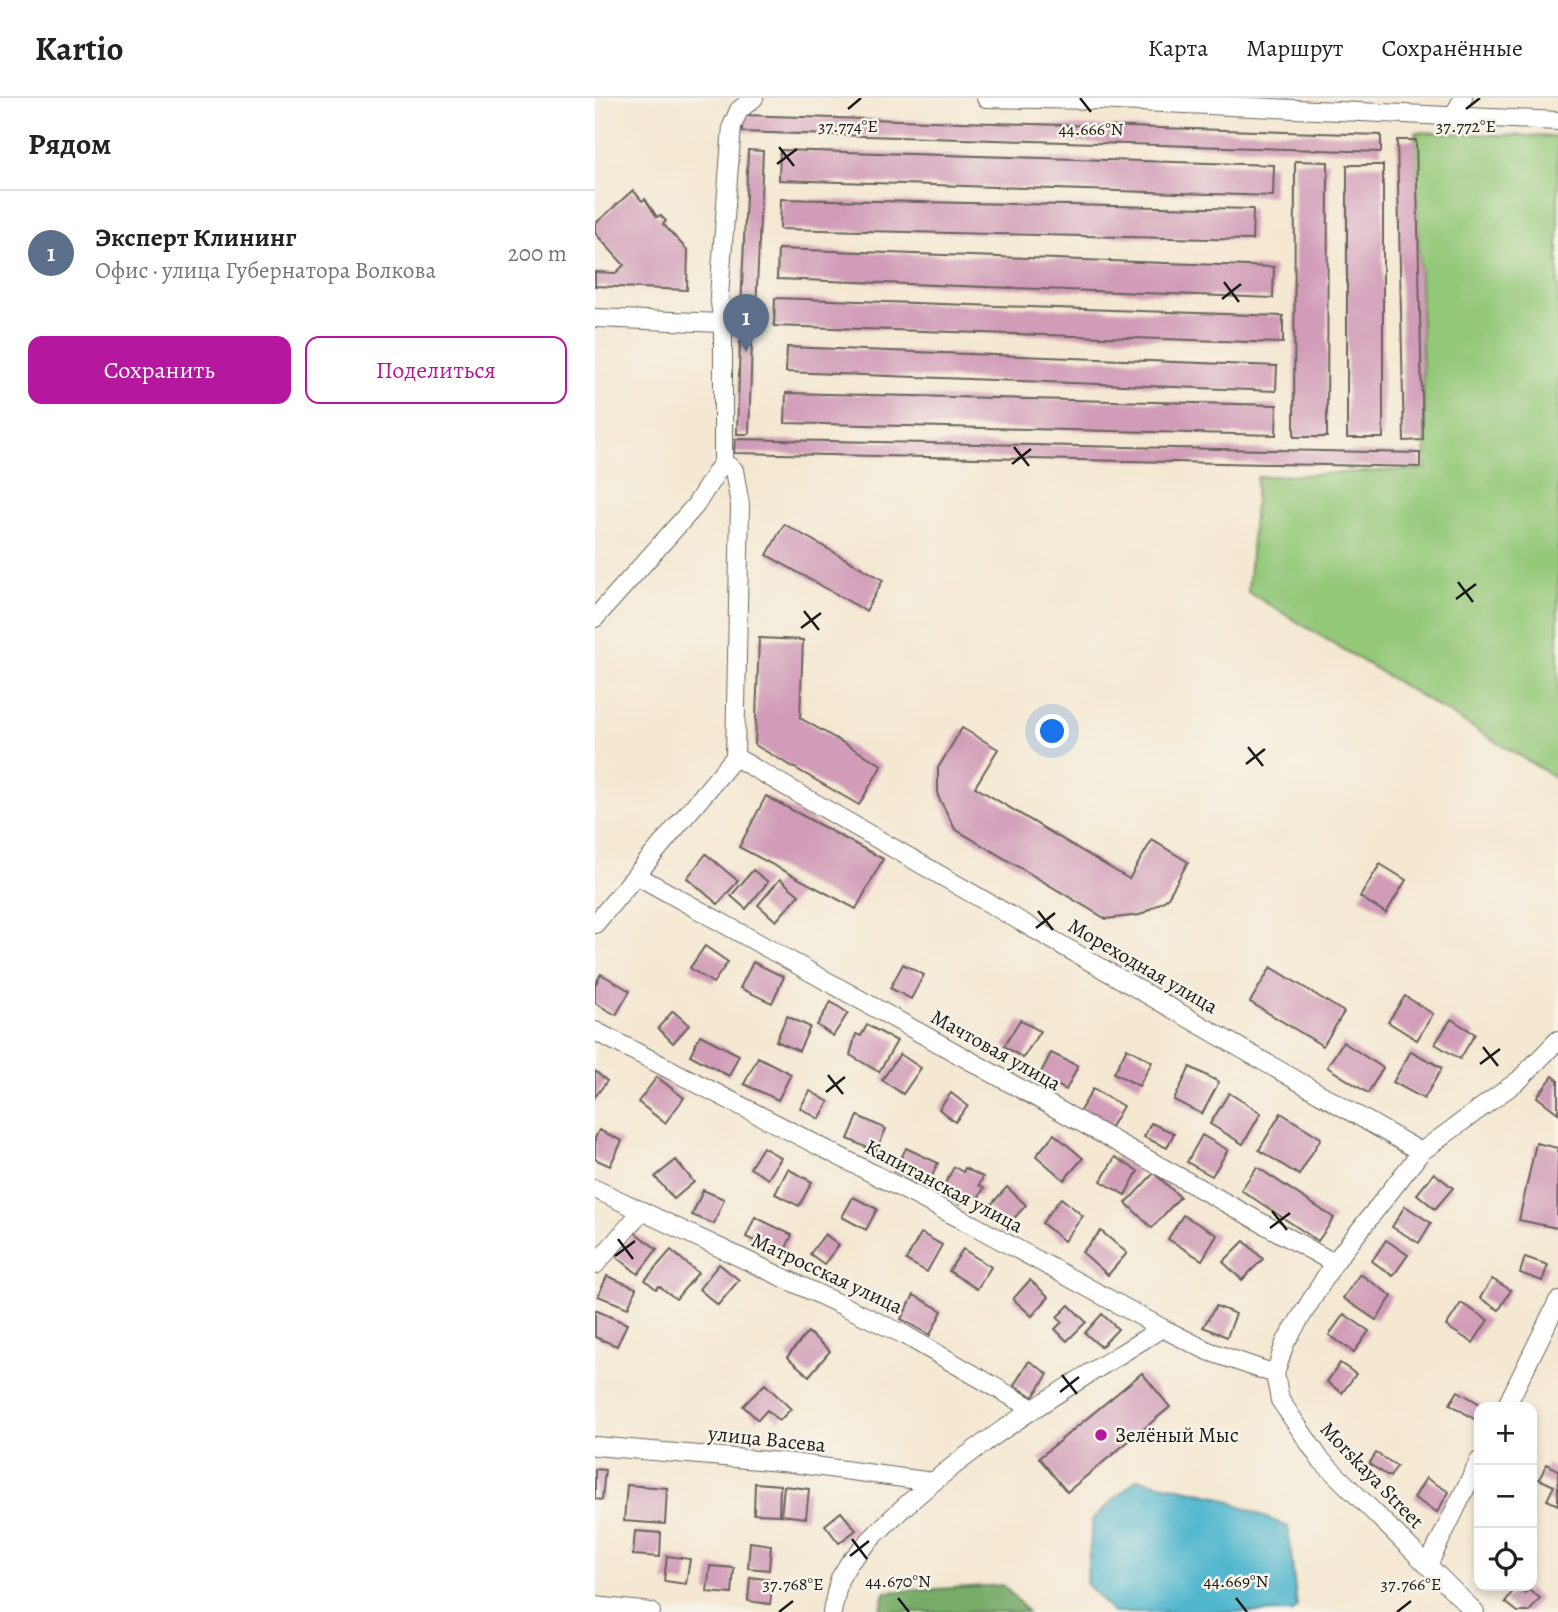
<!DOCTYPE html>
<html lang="ru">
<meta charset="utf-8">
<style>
:root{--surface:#fff;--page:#f6f6f6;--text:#222;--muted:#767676;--line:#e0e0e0;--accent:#b5179e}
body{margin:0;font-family:Alegreya,serif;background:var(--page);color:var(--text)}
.controls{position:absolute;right:21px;bottom:21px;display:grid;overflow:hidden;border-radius:14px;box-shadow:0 4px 10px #0003}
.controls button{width:63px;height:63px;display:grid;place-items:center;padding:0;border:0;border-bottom:2px solid var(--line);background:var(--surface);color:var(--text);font:35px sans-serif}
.you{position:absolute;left:458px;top:634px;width:24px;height:24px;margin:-18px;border:5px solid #fff;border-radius:50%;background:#1a73e8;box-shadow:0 0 0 10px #1a73e833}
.badge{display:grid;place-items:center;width:46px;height:46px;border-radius:50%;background:var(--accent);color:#fff;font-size:23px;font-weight:700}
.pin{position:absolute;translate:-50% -58px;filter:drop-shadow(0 2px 4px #0008)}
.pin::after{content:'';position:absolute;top:37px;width:24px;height:21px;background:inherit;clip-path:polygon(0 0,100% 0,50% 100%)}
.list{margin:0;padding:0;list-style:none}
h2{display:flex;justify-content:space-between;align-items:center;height:91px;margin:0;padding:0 28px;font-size:30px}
h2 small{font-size:23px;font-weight:400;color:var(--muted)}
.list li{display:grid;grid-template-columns:46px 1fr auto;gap:21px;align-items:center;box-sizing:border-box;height:126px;padding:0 28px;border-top:2px solid var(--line)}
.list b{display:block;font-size:26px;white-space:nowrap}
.list p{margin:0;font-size:23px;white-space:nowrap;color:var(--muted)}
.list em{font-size:23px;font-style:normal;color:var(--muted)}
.actions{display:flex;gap:14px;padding:21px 28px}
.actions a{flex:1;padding:16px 0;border:2px solid var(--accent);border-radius:14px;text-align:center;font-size:24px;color:var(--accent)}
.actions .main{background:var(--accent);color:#fff}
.icon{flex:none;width:38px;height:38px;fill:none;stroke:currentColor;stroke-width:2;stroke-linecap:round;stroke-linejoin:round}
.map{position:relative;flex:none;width:963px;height:1514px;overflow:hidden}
header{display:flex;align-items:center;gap:42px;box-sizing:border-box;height:98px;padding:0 35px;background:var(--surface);border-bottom:2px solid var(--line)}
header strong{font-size:33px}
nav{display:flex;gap:38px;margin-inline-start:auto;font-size:24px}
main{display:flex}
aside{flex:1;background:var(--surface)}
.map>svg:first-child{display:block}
</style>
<header>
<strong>Kartio</strong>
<nav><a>Карта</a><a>Маршрут</a><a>Сохранённые</a></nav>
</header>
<main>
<aside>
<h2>Рядом<small></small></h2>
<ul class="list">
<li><span class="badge" style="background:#5c6f8a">1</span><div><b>Эксперт Клининг</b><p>Офис · улица Губернатора Волкова</p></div><em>200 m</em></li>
</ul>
<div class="actions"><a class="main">Сохранить</a><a>Поделиться</a></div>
</aside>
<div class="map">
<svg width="963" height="1514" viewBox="0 0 963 1514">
<rect width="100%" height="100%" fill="#f7f3e8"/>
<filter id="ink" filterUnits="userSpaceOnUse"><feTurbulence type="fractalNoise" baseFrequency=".0143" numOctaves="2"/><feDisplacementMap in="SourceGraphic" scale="14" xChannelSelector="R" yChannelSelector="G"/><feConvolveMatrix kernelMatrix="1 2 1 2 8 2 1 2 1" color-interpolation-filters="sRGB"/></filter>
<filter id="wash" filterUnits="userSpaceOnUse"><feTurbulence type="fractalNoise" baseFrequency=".00686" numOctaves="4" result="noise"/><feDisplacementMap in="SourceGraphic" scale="28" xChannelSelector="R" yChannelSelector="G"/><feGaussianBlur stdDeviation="1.57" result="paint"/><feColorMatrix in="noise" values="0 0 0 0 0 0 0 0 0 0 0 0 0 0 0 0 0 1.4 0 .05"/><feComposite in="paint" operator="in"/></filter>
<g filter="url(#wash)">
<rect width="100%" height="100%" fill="#f4e8d2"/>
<!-- green -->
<polygon fill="#94c879" stroke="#58724a" stroke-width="2" points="820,34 963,39 963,681 653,494 662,379 831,371"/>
<!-- forest -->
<polygon fill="#77ac69" stroke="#4a6442" stroke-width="2" points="408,1487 433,1514 285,1514 290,1494"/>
<!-- water -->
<polygon fill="#4fb6ce" stroke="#366975" stroke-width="2" points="542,1381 622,1398 693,1429 702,1509 698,1514 517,1514 491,1485 498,1421"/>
<g id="blocks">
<!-- building -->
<g fill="#d19cb8">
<polygon points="147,17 786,37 786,54 147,34"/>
<polygon points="802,42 821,42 828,342 809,343"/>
<polygon points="153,52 168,53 161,212 146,211"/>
<polygon points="185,52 679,67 678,98 184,82"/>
<polygon points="700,63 733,64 732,339 699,339"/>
<rect x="752" y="67" width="36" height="273"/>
<polygon points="38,92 47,103 50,101 62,119 65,117 71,123 68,126 93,153 92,192 0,188 0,174 21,175 29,167 0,135 0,126"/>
<polygon points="186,101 658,111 657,142 185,131"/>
<polygon points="183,151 679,169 678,200 182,181"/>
<polygon points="180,200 688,218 688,245 179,228"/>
<polygon points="145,244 157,244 154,336 142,336"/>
<polygon points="192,249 682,268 681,293 191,274"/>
<polygon points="191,295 682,307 681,337 190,325"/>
<polygon points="140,341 825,355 825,369 139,355"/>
<polygon points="189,426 288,482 271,513 172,457"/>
<polygon points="164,540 208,542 205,620 287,667 264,707 160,647"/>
<polygon points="367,630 403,651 380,689 534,781 557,742 593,764 572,801 545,817 511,821 360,731 343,698 343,670"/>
<polygon points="171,698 288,761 261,811 144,749"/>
<polygon points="111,756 143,783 123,806 92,780"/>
<polygon points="785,766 811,782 791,815 765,799"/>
<polygon points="158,772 173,784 151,811 136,798"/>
<polygon points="185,781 204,797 181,823 163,807"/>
<polygon points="110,848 133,864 118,885 95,870"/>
<polygon points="158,864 189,879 177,905 145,890"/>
<polygon points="308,866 329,877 316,901 295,890"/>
<polygon points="676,869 749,914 728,948 655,904"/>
<polygon points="6,876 35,893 21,917 0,905 0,887"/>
<polygon points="810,898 838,916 822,942 793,924"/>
<polygon points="236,904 253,915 238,938 222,927"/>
<polygon points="78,913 94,927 78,945 63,930"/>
<polygon points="192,918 215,929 204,953 181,943"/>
<polygon points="856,921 880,936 865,961 840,946"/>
<polygon points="425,922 445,933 428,960 409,948"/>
<polygon points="272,927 302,943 284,974 255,957 261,936 266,938"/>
<polygon points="105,937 144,957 134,978 95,957"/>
<polygon points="748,944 788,970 773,995 732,969"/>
<polygon points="532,950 557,964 544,988 519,975"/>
<polygon points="816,953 847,970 829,1001 798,984"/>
<polygon points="456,955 483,968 471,992 444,978"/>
<polygon points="305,956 326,970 308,996 287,982"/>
<polygon points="163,959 196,976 183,1002 149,986"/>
<polygon points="595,969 624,984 607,1016 579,1002"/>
<polygon points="0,973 12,983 0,999"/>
<polygon points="958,978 963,982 963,1015 942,999"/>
<polygon points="62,979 89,1000 70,1025 43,1004"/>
<polygon points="498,991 528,1008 513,1034 483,1016"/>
<polygon points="215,993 234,1004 224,1021 205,1010"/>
<polygon points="356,995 373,1008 360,1024 344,1011"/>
<polygon points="634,995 666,1015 648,1046 615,1026"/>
<polygon points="686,1015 726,1040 704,1077 664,1052"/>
<polygon points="263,1018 291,1031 281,1054 253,1041"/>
<polygon points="556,1025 579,1035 572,1050 549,1039"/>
<polygon points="4,1032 27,1043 15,1068 0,1061 0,1040"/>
<polygon points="459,1036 488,1060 469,1082 441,1058"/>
<polygon points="607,1037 633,1052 617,1078 592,1064"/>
<polygon points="941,1045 963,1050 962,1130 924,1122"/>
<polygon points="168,1049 186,1060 173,1081 155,1070"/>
<polygon points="311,1050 343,1065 332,1089 300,1073"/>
<polygon points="520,1059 543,1073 530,1097 506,1083"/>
<polygon points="81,1062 99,1084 79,1101 60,1079"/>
<polygon points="359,1069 368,1074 370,1070 388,1079 384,1087 389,1090 384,1099 379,1097 376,1103 369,1099 365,1106 353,1099 356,1094 348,1089"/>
<polygon points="662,1069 739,1120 723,1143 646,1092"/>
<polygon points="193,1071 217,1084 204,1108 180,1096"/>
<polygon points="559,1075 585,1099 557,1130 531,1105"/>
<polygon points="839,1075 858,1090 840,1111 822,1096"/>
<polygon points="412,1089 431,1107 412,1128 393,1110"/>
<polygon points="108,1092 129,1101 119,1126 97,1117"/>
<polygon points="258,1099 282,1111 271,1132 247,1119"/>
<polygon points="466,1100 488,1118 469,1143 447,1125"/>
<polygon points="810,1108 836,1125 824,1145 797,1129"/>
<polygon points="588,1117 622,1137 607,1162 573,1141"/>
<polygon points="160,1119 197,1137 188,1157 151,1139"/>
<polygon points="506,1133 532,1155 513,1177 487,1154"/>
<polygon points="39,1134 62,1151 43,1176 21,1158"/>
<polygon points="326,1135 347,1147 332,1174 311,1162"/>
<polygon points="230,1136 244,1147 229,1166 215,1156"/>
<polygon points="791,1142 813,1157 798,1178 777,1163"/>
<polygon points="649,1143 668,1161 647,1182 628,1164"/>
<polygon points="368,1151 396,1169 382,1191 354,1173"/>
<polygon points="76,1152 103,1175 81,1201 64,1188 61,1191 50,1182"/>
<polygon points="930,1159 953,1167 947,1183 925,1175"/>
<polygon points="124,1166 144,1182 123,1207 104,1191"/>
<polygon points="765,1176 797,1198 781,1222 748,1200"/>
<polygon points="12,1178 41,1190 33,1210 3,1198"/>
<polygon points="897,1181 916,1192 904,1212 885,1200"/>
<polygon points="435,1182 454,1199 437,1218 418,1201"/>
<polygon points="319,1197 347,1213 335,1237 306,1221"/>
<polygon points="866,1205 893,1222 878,1245 851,1228"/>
<polygon points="474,1207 491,1224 472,1243 460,1231 467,1224 462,1219"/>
<polygon points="621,1208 641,1216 632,1239 608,1229"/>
<polygon points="0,1212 32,1226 22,1248 0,1239"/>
<polygon points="507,1216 523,1231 506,1249 490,1235"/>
<polygon points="749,1216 774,1233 759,1254 734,1237"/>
<polygon points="213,1234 235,1253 214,1278 192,1259"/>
<polygon points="434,1263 453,1276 438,1299 419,1287"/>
<polygon points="745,1265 761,1276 747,1295 732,1284"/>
<polygon points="547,1275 575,1309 472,1394 444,1360"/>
<polygon points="170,1286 196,1311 184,1323 172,1312 163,1322 148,1308"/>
<polygon points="863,1293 890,1309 884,1309 884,1324 855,1306"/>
<polygon points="781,1355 802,1368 795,1379 774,1366"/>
<polygon points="952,1366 963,1372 963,1407 952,1402 959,1388 944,1381"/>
<polygon points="0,1371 10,1372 7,1402 0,1401"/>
<polygon points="831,1380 854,1394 842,1414 819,1400"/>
<polygon points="160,1385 185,1387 184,1417 159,1416"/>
<polygon points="32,1387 72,1390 70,1426 29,1423"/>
<polygon points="189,1388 214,1391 211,1420 186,1417"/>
<polygon points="246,1414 261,1432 244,1445 230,1427"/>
<polygon points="40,1433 66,1435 65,1459 38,1457"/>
<polygon points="155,1444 176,1447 174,1472 153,1470"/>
<polygon points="72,1458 95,1461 91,1486 69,1483"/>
<polygon points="115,1468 139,1470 137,1496 112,1494"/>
<polygon points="155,1479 178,1482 175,1506 153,1503"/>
<polygon points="921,1489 930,1496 933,1491 945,1500 934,1514 923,1514 910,1504"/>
</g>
</g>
</g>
<g filter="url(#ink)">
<use href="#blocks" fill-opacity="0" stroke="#68635c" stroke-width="2"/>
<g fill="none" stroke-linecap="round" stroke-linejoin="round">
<!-- minor casing -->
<g stroke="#68635c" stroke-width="20">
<g id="minor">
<polyline points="391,0 501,2 963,23"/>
<polyline points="857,21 868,0"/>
<polyline points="0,220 128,225"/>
<polyline points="0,520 100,408 128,364"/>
<polyline points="140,659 826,1054"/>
<polyline points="41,777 739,1165"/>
<polyline points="0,826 140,659 145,407 139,372 128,364 128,225 124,198 137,28 144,12 159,0"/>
<polyline points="0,933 378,1127 567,1230 613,1253 680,1276"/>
<polyline points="0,1091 310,1237 438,1311"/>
<polyline points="0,1167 47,1113"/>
<polyline points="680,1276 690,1245 739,1165 826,1054 924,982 963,942"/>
<polyline points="680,1276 685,1302 725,1361 880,1514"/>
<polyline points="911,1309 963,1203"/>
<polyline points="0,1348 197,1365 338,1384"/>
<polyline points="833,1467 884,1363"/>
<polyline points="0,1508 56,1514"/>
<path d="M237,1514L244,1482L254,1465C339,1366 458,1299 567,1230"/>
</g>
</g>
<!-- minor -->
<use href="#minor" stroke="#fff" stroke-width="18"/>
</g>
</g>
<!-- ticks -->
<path fill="none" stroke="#1c1c1c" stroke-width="2.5" d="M485,0L496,14M253,11L266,0M871,11L885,0M184,49L199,68M182,66L202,51M629,184L644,204M627,201L646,186M419,349L434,368M417,366L436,351M863,484L878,504M861,501L881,486M209,513L224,532M206,530L226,515M653,649L668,668M651,666L670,651M443,813L458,832M441,830L460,815M888,949L903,968M885,966L905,951M233,977L248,996M231,994L250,979M677,1113L692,1132M675,1130L695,1115M23,1141L38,1161M20,1158L40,1143M467,1277L482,1296M465,1294L484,1279M257,1441L272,1461M255,1458L274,1443M303,1500L314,1514M641,1500L652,1514M184,1514L198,1503M802,1514L816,1503"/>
<!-- markers -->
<circle fill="#b5179e" stroke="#f7f3e8" stroke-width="2.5" cx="506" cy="1337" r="7"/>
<g text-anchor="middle" stroke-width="5" stroke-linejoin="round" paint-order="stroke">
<!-- street labels -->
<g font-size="21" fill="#1c1c1c" stroke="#f7f3e8">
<text transform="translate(548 868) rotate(30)" y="7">Мореходная улица</text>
<text transform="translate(401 952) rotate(29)" y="7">Мачтовая улица</text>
<text transform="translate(349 1088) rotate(28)" y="7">Капитанская улица</text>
<text transform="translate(232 1175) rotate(25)" y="7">Матросская улица</text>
<text transform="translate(172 1341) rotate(6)" y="7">улица Васева</text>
<text transform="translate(777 1377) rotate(46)" y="7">Morskaya Street</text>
</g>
<!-- poi labels -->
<g font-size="21" fill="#1c1c1c" stroke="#f7f3e8" text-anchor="start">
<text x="520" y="1344">Зелёный Мыс</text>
</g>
</g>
<g font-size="18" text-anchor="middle" fill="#1c1c1c" stroke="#f7f3e8" stroke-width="5" stroke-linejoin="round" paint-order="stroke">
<text x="253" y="34">37.774°E</text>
<text x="871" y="34">37.772°E</text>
<text x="496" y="37">44.666°N</text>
<text x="303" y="1489">44.670°N</text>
<text x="641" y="1489">44.669°N</text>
<text x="198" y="1492">37.768°E</text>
<text x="816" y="1492">37.766°E</text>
</g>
</svg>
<div class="controls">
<button>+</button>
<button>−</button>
<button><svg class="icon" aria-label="locate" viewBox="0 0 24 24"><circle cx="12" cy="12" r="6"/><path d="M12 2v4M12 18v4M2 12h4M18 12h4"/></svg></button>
</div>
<div class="you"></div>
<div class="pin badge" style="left:151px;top:254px;background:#5c6f8a">1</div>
</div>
</main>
